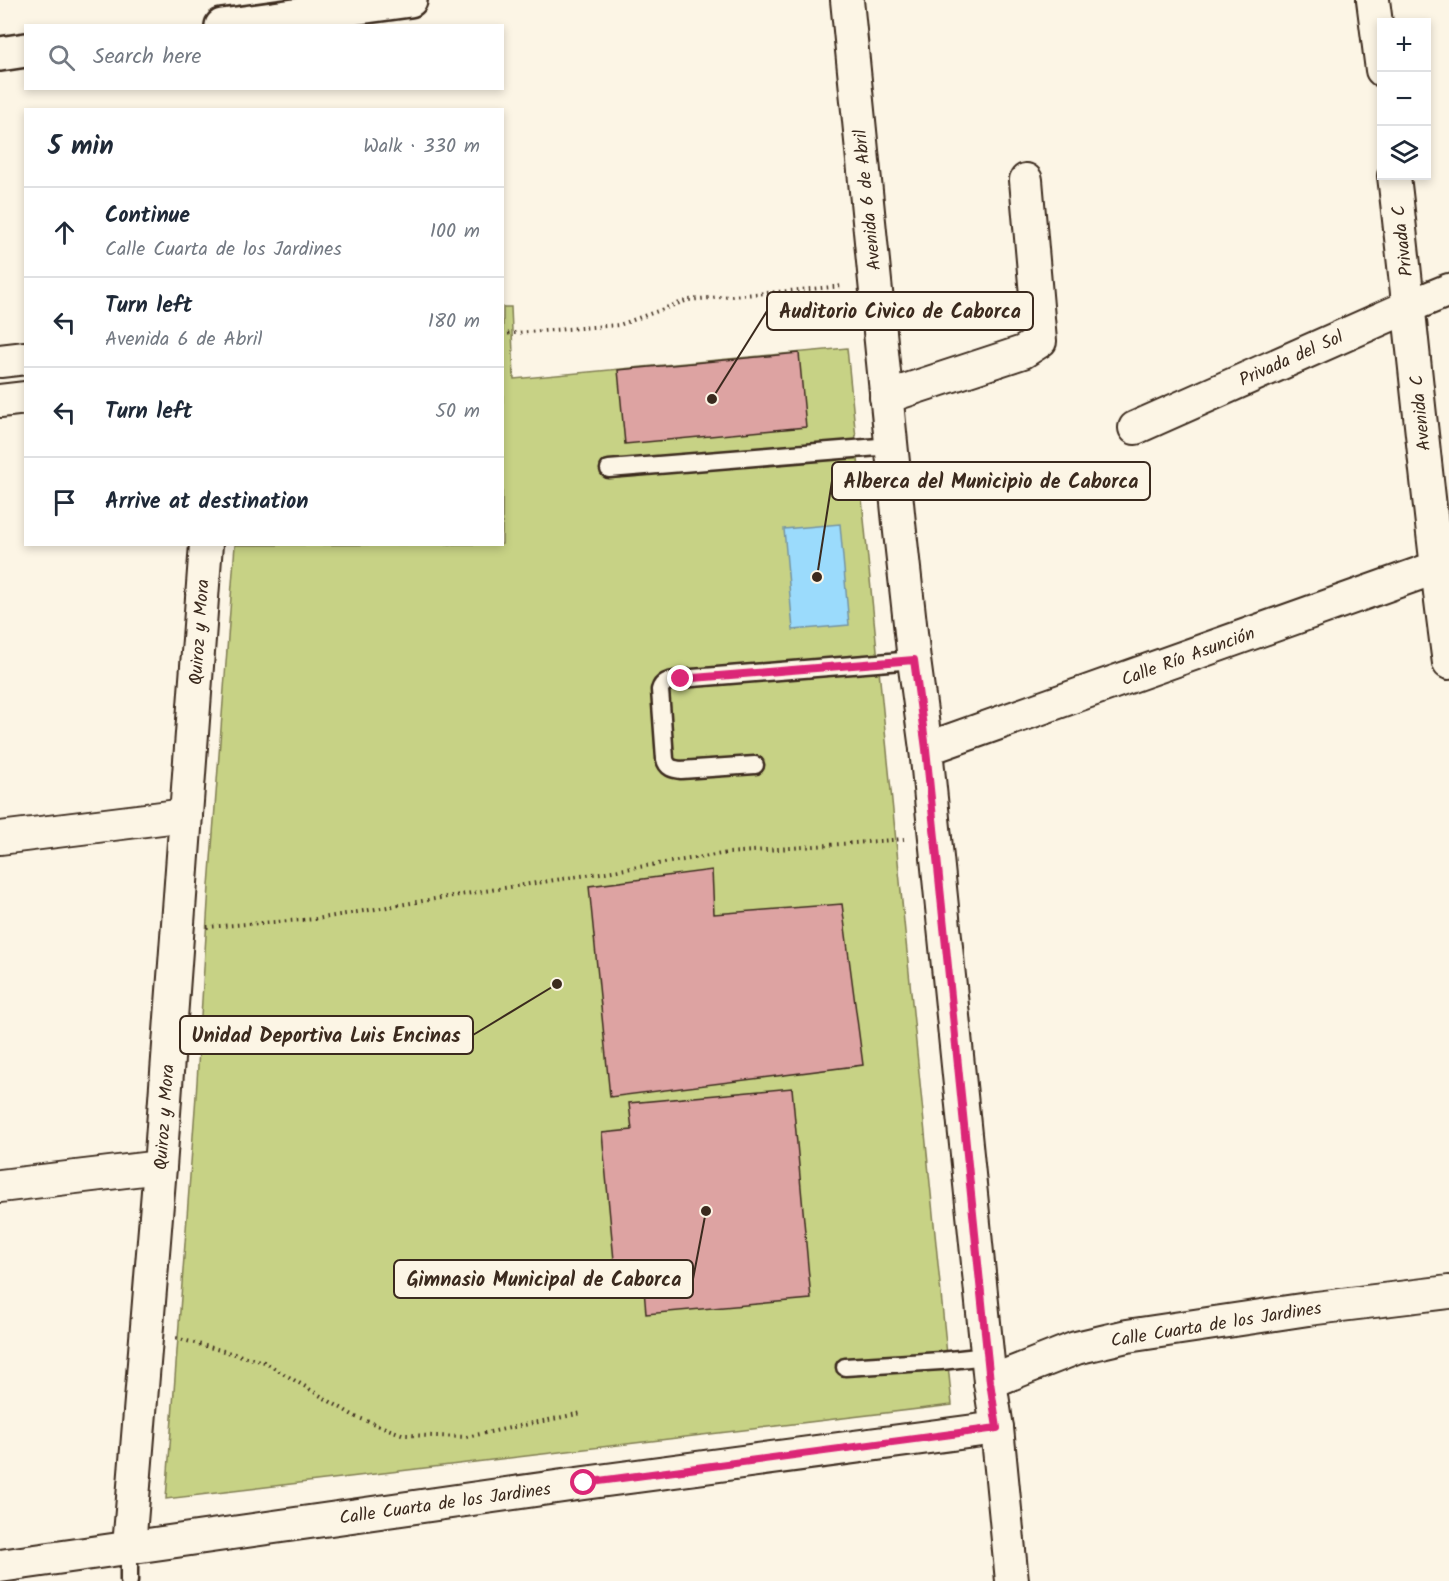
<!DOCTYPE html>
<meta charset="utf-8">
<style>
:root{--surface:#fff;--page:#f6f6f7;--text:#1f2937;--muted:#747a83;--line:#e0e1e3}
body{margin:0;font-family:Kalam,sans-serif;background:var(--page);color:var(--text)}
.controls{position:absolute;right:18px;top:18px;display:grid;overflow:hidden;border-radius:0px;box-shadow:0 3px 9px #0003}
.controls button{width:54px;height:54px;display:grid;place-items:center;padding:0;border:0;border-bottom:2px solid var(--line);background:var(--surface);color:var(--text);font:30px sans-serif}
.stop{position:absolute;width:18px;height:18px;margin:-14px;border:4px solid #db2777;border-radius:50%;background:#fff}
.stop.end{background:#db2777;border-color:#fff;box-shadow:0 2px 6px #0008}
.list{margin:0;padding:0;list-style:none}
h2{display:flex;justify-content:space-between;align-items:center;height:78px;margin:0;padding:0 24px;font-size:26px}
h2 small{font-size:20px;font-weight:400;color:var(--muted)}
.list li{display:grid;grid-template-columns:39px 1fr auto;gap:18px;align-items:center;box-sizing:border-box;height:90px;padding:0 24px;border-top:2px solid var(--line)}
.list b{display:block;font-size:22px;white-space:nowrap}
.list p{margin:0;font-size:20px;white-space:nowrap;color:var(--muted)}
.list em{font-size:20px;font-style:normal;color:var(--muted)}
.icon{flex:none;width:33px;height:33px;fill:none;stroke:currentColor;stroke-width:2;stroke-linecap:round;stroke-linejoin:round}
.map{position:relative;flex:none;width:1449px;height:1581px;overflow:hidden}
.search{position:absolute;background:var(--surface);box-shadow:0 3px 9px #0003;left:24px;top:24px;width:480px;height:66px;display:flex;align-items:center;gap:15px;box-sizing:border-box;padding:0 21px;border-radius:0px;color:var(--muted);font-size:22px}
.panel{position:absolute;background:var(--surface);box-shadow:0 3px 9px #0003;left:24px;top:108px;width:480px;height:438px;border-radius:0px}
.map>svg:first-child{display:block}
</style>
<div class="map">
<svg width="1449" height="1581" viewBox="0 0 1449 1581">
<rect width="100%" height="100%" fill="#fcf5e5"/>
<filter id="ink" filterUnits="userSpaceOnUse"><feTurbulence type="fractalNoise" baseFrequency=".0167" numOctaves="2"/><feDisplacementMap in="SourceGraphic" scale="12" xChannelSelector="R" yChannelSelector="G"/><feConvolveMatrix kernelMatrix="1 2 1 2 8 2 1 2 1" color-interpolation-filters="sRGB"/></filter>
<g filter="url(#ink)">
<!-- green -->
<polygon fill="#c7d285" stroke="#817e52" stroke-width="1.5" points="503,307 511,307 514,379 847,348 952,1405 166,1499 197,1082 209,886 235,545 502,544"/>
<!-- water -->
<polygon fill="#9bdbfc" stroke="#7594a3" stroke-width="1.5" points="840,524 849,625 793,630 784,529"/>
<!-- building -->
<g fill="#dda3a2" stroke="#3b2a1e" stroke-width="1.5">
<polygon points="799,353 806,427 625,444 618,370"/>
<polygon points="712,870 714,914 842,904 863,1065 610,1097 589,886"/>
<polygon points="792,1088 811,1299 646,1314 644,1289 617,1292 602,1133 632,1130 629,1103"/>
</g>
<g fill="none" stroke-linecap="round" stroke-linejoin="round">
<!-- service casing -->
<g stroke="#3b2a1e" stroke-width="21">
<g id="service">
<polyline points="609,469 891,446"/>
<path d="M755,765L681,770C673,769 667,768 665,759L660,690C663,680 671,681 680,679L914,660"/>
<polyline points="845,1367 941,1361 987,1356"/>
<polyline points="129,1581 129,1547"/>
</g>
</g>
<!-- minor casing -->
<g stroke="#3b2a1e" stroke-width="36">
<g id="minor">
<polyline points="847,0 899,523 914,660 926,749 990,1382 997,1428 1012,1581"/>
<polyline points="1373,0 1382,70"/>
<path d="M1394,176C1413,338 1427,501 1449,663"/>
<polyline points="0,361 26,358"/>
<polyline points="886,397 1023,352 1040,341 1026,180"/>
<polyline points="0,401 26,398"/>
<polyline points="1135,428 1410,306 1449,290"/>
<polyline points="926,749 1449,563"/>
<polyline points="0,838 186,815"/>
<polyline points="0,1186 160,1167"/>
<polyline points="990,1382 1076,1348 1127,1336 1308,1309 1449,1292"/>
<polyline points="129,1547 160,1167 206,544"/>
<polyline points="0,1566 584,1483 997,1428"/>
</g>
</g>
<!-- tertiary casing -->
<g stroke="#3b2a1e" stroke-width="38">
<g id="tertiary">
<polyline points="222,26 410,0"/>
<polyline points="0,54 26,50"/>
</g>
</g>
<!-- path -->
<g stroke="#3b2a1e" stroke-width="4" stroke-dasharray="1.5 4.5" stroke-linecap="butt">
<polyline points="502,334 619,325 688,300 844,286"/>
<polyline points="207,927 316,919 440,898 728,853 904,839"/>
<polyline points="176,1338 264,1362 356,1417 404,1435 466,1437 582,1413"/>
</g>
<!-- service -->
<use href="#service" stroke="#fcf5e5" stroke-width="16"/>
<!-- minor -->
<use href="#minor" stroke="#fcf5e5" stroke-width="32"/>
<!-- tertiary -->
<use href="#tertiary" stroke="#fcf5e5" stroke-width="33"/>
</g>
</g>
<g fill="none" stroke-linecap="round" stroke-linejoin="round" filter="url(#ink)">
<!-- route -->
<polyline stroke="#db2777" stroke-width="8" points="584,1483 997,1428 990,1382 926,749 914,660 681,679"/>
</g>
<g text-anchor="middle" stroke-width="6" stroke-linejoin="round" paint-order="stroke">
<!-- street labels -->
<g font-size="18" fill="#3b2a1e" stroke="#fcf5e5">
<text transform="translate(867 200) rotate(-96)" y="6">Avenida 6 de Abril</text>
<text transform="translate(1402 241) rotate(-97)" y="6">Privada C</text>
<text transform="translate(1291 358) rotate(-24)" y="6">Privada del Sol</text>
<text transform="translate(1420 413) rotate(-96)" y="6">Avenida C</text>
<text transform="translate(199 632) rotate(-86)" y="6">Quiroz y Mora</text>
<text transform="translate(1188 656) rotate(-20)" y="6">Calle Río Asunción</text>
<text transform="translate(164 1117) rotate(-86)" y="6">Quiroz y Mora</text>
<text transform="translate(1216 1324) rotate(-9)" y="6">Calle Cuarta de los Jardines</text>
<text transform="translate(445 1503) rotate(-8)" y="6">Calle Cuarta de los Jardines</text>
</g>
</g>
<!-- callouts -->
<path fill="none" stroke="#3b2a1e" stroke-width="2" d="M712 399L767 311M817 577L832 481M557 984L473 1035M706 1211L693 1279"/>
<g fill="#3b2a1e" stroke="#fcf5e5" stroke-width="2">
<circle cx="712" cy="399" r="6"/>
<circle cx="817" cy="577" r="6"/>
<circle cx="557" cy="984" r="6"/>
<circle cx="706" cy="1211" r="6"/>
</g>
<g fill="#fcf5e5" stroke="#3b2a1e" stroke-width="2">
<rect x="767" y="292" width="266" height="38" rx="6"/>
<rect x="832" y="462" width="318" height="38" rx="6"/>
<rect x="180" y="1016" width="293" height="38" rx="6"/>
<rect x="394" y="1260" width="299" height="38" rx="6"/>
</g>
<g font-size="20" text-anchor="middle" font-weight="bold" fill="#3b2a1e">
<text x="900" y="318">Auditorio Civico de Caborca</text>
<text x="991" y="488">Alberca del Municipio de Caborca</text>
<text x="326" y="1042">Unidad Deportiva Luis Encinas</text>
<text x="544" y="1286">Gimnasio Municipal de Caborca</text>
</g>
</svg>
<div class="controls">
<button>+</button>
<button>−</button>
<button><svg class="icon" aria-label="layers" viewBox="0 0 24 24"><path d="M12 4l9 5-9 5-9-5zM3 14l9 5 9-5"/></svg></button>
</div>
<div class="stop" style="left:584px;top:1483px"></div>
<div class="stop end" style="left:681px;top:679px"></div>
<div class="search"><svg class="icon" aria-label="search" viewBox="0 0 24 24"><circle cx="10" cy="10" r="6"/><path d="M15 15l6 6"/></svg>Search here</div>
<section class="panel">
<h2>5 min<small>Walk · 330 m</small></h2>
<ul class="list">
<li><svg class="icon" aria-label="ahead" viewBox="0 0 24 24"><path d="M12 20V5M6 11l6-6 6 6"/></svg><div><b>Continue</b><p>Calle Cuarta de los Jardines</p></div><em>100 m</em></li>
<li><svg class="icon" aria-label="left" viewBox="0 0 24 24"><path d="M17 20v-9H6M10 6l-5 5 5 5"/></svg><div><b>Turn left</b><p>Avenida 6 de Abril</p></div><em>180 m</em></li>
<li><svg class="icon" aria-label="left" viewBox="0 0 24 24"><path d="M17 20v-9H6M10 6l-5 5 5 5"/></svg><div><b>Turn left</b></div><em>50 m</em></li>
<li><svg class="icon" aria-label="arrive" viewBox="0 0 24 24"><path d="M6 21V4h12l-3 4 3 4H6"/></svg><div><b>Arrive at destination</b></div></li>
</ul>
</section>
</div>
